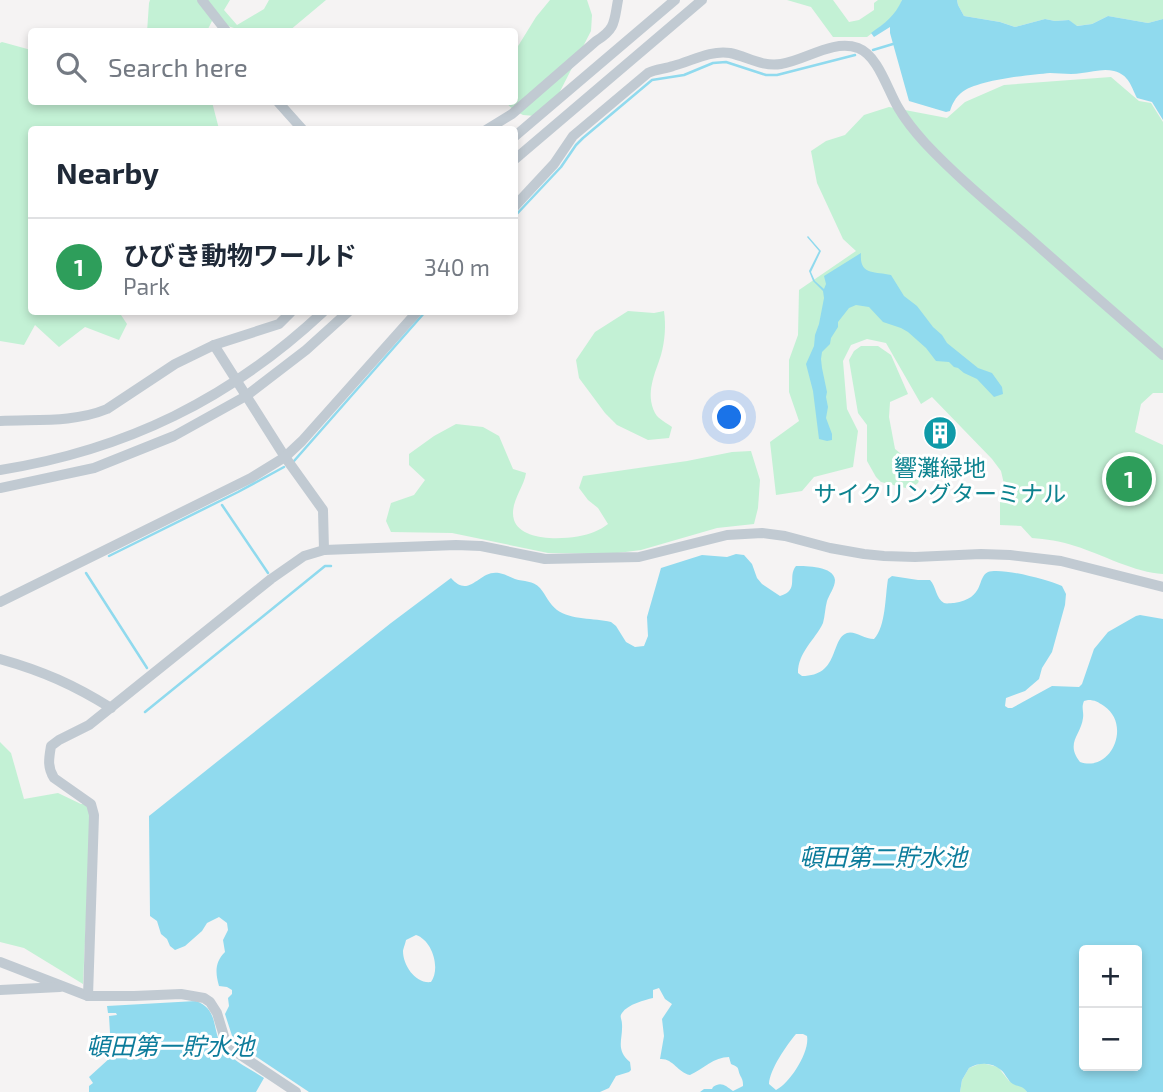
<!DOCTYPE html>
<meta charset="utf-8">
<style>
:root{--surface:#fff;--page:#f2f2f3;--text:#1f2937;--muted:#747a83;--line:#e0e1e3;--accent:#7c3aed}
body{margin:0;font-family:"Exo 2","Noto Sans JP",sans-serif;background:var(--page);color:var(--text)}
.controls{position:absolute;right:21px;bottom:21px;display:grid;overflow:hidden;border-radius:7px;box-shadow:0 4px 10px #0003}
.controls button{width:63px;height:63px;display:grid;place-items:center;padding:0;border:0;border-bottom:2px solid var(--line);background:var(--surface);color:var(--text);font:35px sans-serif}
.you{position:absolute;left:730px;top:418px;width:24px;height:24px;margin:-18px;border:5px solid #fff;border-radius:50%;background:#1a73e8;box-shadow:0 0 0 10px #1a73e833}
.badge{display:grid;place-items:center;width:46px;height:46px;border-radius:50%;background:var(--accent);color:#fff;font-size:23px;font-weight:700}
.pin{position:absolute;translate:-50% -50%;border:4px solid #fff;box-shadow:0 2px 7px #0006}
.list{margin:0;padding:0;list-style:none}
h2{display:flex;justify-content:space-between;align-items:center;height:91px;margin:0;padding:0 28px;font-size:30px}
h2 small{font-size:23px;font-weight:400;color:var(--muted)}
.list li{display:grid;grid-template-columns:46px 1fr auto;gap:21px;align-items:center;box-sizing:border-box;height:98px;padding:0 28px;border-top:2px solid var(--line)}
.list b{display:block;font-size:26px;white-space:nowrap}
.list p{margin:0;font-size:23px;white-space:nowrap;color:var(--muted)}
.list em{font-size:23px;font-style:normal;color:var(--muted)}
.icon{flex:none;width:38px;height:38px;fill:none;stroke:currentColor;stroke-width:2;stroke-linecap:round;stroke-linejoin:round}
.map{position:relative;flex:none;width:1163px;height:1092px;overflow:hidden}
.search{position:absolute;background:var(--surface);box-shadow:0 4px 10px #0003;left:28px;top:28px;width:490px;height:77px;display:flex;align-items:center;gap:18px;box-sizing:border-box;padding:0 24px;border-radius:7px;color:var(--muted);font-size:26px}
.panel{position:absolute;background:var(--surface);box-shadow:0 4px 10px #0003;left:28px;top:126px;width:490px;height:189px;border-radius:7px}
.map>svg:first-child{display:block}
</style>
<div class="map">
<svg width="1163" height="1092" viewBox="0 0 1163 1092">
<rect width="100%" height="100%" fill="#f5f3f3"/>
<!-- green -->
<g fill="#c3f1d5">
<polygon points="150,0 230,0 224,10 237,25 264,9 269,0 326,0 289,31 236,31 234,28 212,21 207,31 147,32 149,3"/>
<polygon points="550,0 587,0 592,15 591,31 553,105 535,116 523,115 515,111 505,102 514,102 515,51 536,17"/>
<polygon points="787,0 833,0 849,22 859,20 874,10 874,3 878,0 902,0 898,10 888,21 867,37 833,37 811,7"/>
<polygon points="957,0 1163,0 1163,19 1148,23 1108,16 1092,24 1076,26 1069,20 1055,21 1045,19 1015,27 1000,22 964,16 958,5"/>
<polygon points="2,42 31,50 32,102 212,102 219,129 32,130 32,312 119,312 127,324 119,340 85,327 59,347 35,325 24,345 0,341 0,43"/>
<path d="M1111,77L1139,101L1151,103L1163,122V393H1153L1141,404L1135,432L1163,445V574C1136,573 1101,554 1075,546C1060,541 1046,539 1032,538L1021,526L1000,525V503L1004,484L1001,471L992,459L932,397L921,404L886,343L867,339L851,345L843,361L847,409L858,431L853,467L814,477L802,491L776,495L770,442L799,421L789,392V360L798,335L799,290L856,251L843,239L817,183L811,151L826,141L845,135L864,115L889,107L947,118L965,102L1004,85Z"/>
<path d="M628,311L654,313L664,311C666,326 665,340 661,355C655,374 645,393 655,413C658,419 667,423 672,427L669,438L648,440L617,425L605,413L579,378L576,360L595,332Z"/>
<path d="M861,346H878L891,355L908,394L890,402L889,417L895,449C905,457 915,465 920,478L918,483L910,489L881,482L876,477L867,461V425L858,413L849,360L854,351Z"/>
<path d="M456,424L483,427L499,436L513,469L526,473C524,488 509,503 514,520C522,544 575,540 594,532C599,530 604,527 608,524L598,508L588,500L579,488L583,476L687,461L732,452L751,451L760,480L758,508L754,524L717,528L641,550L610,554L548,553L452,533L391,532L386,521L391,503L414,495L425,480L409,465V454L434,436Z"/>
<polygon points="0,742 11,753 24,799 58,793 81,804 86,804 91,813 83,984 24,948 0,942"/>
<polygon points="982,1063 998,1067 1009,1081 1024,1087 1027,1092 960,1092 962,1080 969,1068"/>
</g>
<!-- water -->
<g fill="#90daee" fill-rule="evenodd">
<path d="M902,0H957L958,5L964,16L1000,22L1015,27L1045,19L1055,21L1069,20L1077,26L1092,24L1108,16L1148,23L1163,19V120L1152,102L1137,98C1131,86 1129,75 1114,71C1103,68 1092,72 1082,73C1071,75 1060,73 1050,73C1029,75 976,80 961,93C956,97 952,104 950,111L946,112L909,101L890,33V27L874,37L871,33C885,23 895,16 902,0Z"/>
<path d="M808,236L821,251L811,272L815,281L824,289L826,284L824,276L861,253C859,276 875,271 891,275L904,296L917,306L933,327L942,335L947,343L978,368L992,373L1002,387L1003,394L994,397L977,379L964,373L958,368L954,367L949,362L936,361L926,348L908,332L901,328L883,322L869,307L856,305L849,308L838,322V327L831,338L830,344L822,352L821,359L822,368L827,392L826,397L828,407L826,418L832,434V440L827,441L819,439L813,391L806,364L814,346L815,335L819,324L824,298L823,291L813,281L809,271L819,251L807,237Z"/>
<path d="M736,554L744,555L752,564L757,578L762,584L780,596C800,590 787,577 796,566C806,566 834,566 835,580C835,587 829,595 827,601C825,608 825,616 823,623C815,640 798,652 798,673L802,676C840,676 830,639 847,633C854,630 864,639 874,639C886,626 885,597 888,579L892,576L918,580H930C936,586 936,599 944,603C946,604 952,603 954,603C986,598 976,578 988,572C1001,567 1048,580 1062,586L1066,594L1065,605L1052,652L1042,668L1039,679L1025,691L1006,698L1005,706L1008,708H1012L1052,686L1079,687L1082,684L1094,649L1108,632L1136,616L1140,615L1163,619V1092H1027C1023,1086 1019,1087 1013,1084C1007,1080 1006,1074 1001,1070C992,1062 979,1062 969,1068L962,1080L960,1092H700L704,1089H712L713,1087C721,1081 726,1086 733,1091L743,1086C743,1080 742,1079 740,1075C737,1067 740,1068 731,1064L729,1057C714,1057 703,1069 690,1075C677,1072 673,1058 660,1059L664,1036L662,1019L672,1004L665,999L659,988L653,990V998C645,1000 628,1004 622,1013C619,1017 622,1019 622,1024C623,1040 615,1049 630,1062L631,1070L629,1072L616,1076L609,1088L600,1092H309L234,1042L225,1014L229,1006L228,998L232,994V990L227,987L219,986C215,972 215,962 225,952L223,940L228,930L227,923L219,917L207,923L202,931L185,946L175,950L170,946L167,939L161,934L157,921L150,916L149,816L391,623L451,578C470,600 479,569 499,573C505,574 510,577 515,579C524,582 533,580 540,588C546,595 549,604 557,610C571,620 594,618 611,622L616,626L626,642L635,647L644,646L648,636L647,617L661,568L702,555L727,557ZM1088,700C1095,700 1098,702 1104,706C1132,725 1111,773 1080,762C1065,743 1081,735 1083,718C1084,711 1081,708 1084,701ZM416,935C432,940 441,968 431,982C416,984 403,966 403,951C403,950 406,941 406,940ZM1084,950H1137V1066H1084ZM803,1034L807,1036C810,1052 790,1083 776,1090L769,1084C770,1069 786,1046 796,1034Z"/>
<path d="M196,1001C220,1010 211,1031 223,1048C232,1061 251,1069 264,1078L256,1092H89V1086L93,1083L89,1077L122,1047L110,1033L109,1016L117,1015L116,1013H108L107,1006Z"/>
</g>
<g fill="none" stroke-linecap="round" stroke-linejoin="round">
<!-- stream -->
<g stroke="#90daee" stroke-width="2.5">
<polyline points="873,50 893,44"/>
<polyline points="514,217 561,167 576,145 583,138 652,80 684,75 713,63 726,62 766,75 777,75 855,55"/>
<polyline points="294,461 425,312"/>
<polyline points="222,505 268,573"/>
<polyline points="109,556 238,492 284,467"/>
<polyline points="86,573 147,668"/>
<polyline points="145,712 325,566 331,566"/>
</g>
<!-- minor -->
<g stroke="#c1cad2" stroke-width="10">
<polyline points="202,0 227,32"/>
<polyline points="278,102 303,130"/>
<path d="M486,130L512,114L596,41C616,29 614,21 618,0"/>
<polyline points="514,137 675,0"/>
<polyline points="514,160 702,0"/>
<path d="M514,207L554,164L573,136L648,73C656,69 665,69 673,66C692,61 710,50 730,53C748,57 762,67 781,64C806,60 833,39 858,48C879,56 888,92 899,109C906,121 916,133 925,143C956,176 992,206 1027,236C1072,276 1118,316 1163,355"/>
<polyline points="214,345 285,457 323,510 324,550"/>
<path d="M0,421C35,419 73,423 107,409L175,364L214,345L279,324L291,312"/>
<path d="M0,470C126,450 230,399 323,312"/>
<polyline points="0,488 94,468 174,436 246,396 306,350 348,312"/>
<polyline points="0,602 251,478 285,457 302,441 417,312"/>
<path d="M0,659C43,671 74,685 111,708"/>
<polyline points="0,962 88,996 134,996 181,994 204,998 210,1002 217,1013 227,1046 296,1092"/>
<polyline points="0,990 60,987"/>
<path d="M88,996L94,815L91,804L54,778C47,767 49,758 51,746L59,740L89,725L271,579L304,556L324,550L456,545L481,546L545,559L639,557L727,535L762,533L785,536L830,548L864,554L884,556L915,557L981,554L1010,555L1061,561L1163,587"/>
</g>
</g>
<!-- icons -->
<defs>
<g id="building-disc" transform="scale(1.75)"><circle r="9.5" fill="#0f9aa8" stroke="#fff"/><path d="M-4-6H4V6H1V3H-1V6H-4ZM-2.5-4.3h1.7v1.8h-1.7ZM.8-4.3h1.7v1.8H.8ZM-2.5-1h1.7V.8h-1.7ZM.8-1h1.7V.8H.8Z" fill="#fff"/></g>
</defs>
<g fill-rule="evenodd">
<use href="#building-disc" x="940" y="433"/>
</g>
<g text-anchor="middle" stroke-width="6" stroke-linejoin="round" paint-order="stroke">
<!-- culture labels -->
<g font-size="23" fill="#0d838f" stroke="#fff">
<text x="940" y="476">響灘緑地<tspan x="940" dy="26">サイクリングターミナル</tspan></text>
</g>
<!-- water labels -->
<g font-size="24" font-style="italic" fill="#0c7c9b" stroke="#fff">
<text x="883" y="866">頓田第二貯水池</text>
<text x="170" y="1055">頓田第一貯水池</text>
</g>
</g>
</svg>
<div class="controls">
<button>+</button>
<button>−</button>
</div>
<div class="you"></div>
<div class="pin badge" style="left:1129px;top:479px;background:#2e9e5b">1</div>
<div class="search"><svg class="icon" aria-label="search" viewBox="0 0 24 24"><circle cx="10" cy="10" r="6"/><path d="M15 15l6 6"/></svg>Search here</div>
<section class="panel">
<h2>Nearby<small></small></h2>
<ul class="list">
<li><span class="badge" style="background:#2e9e5b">1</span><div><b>ひびき動物ワールド</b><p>Park</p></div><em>340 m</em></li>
</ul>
</section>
</div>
